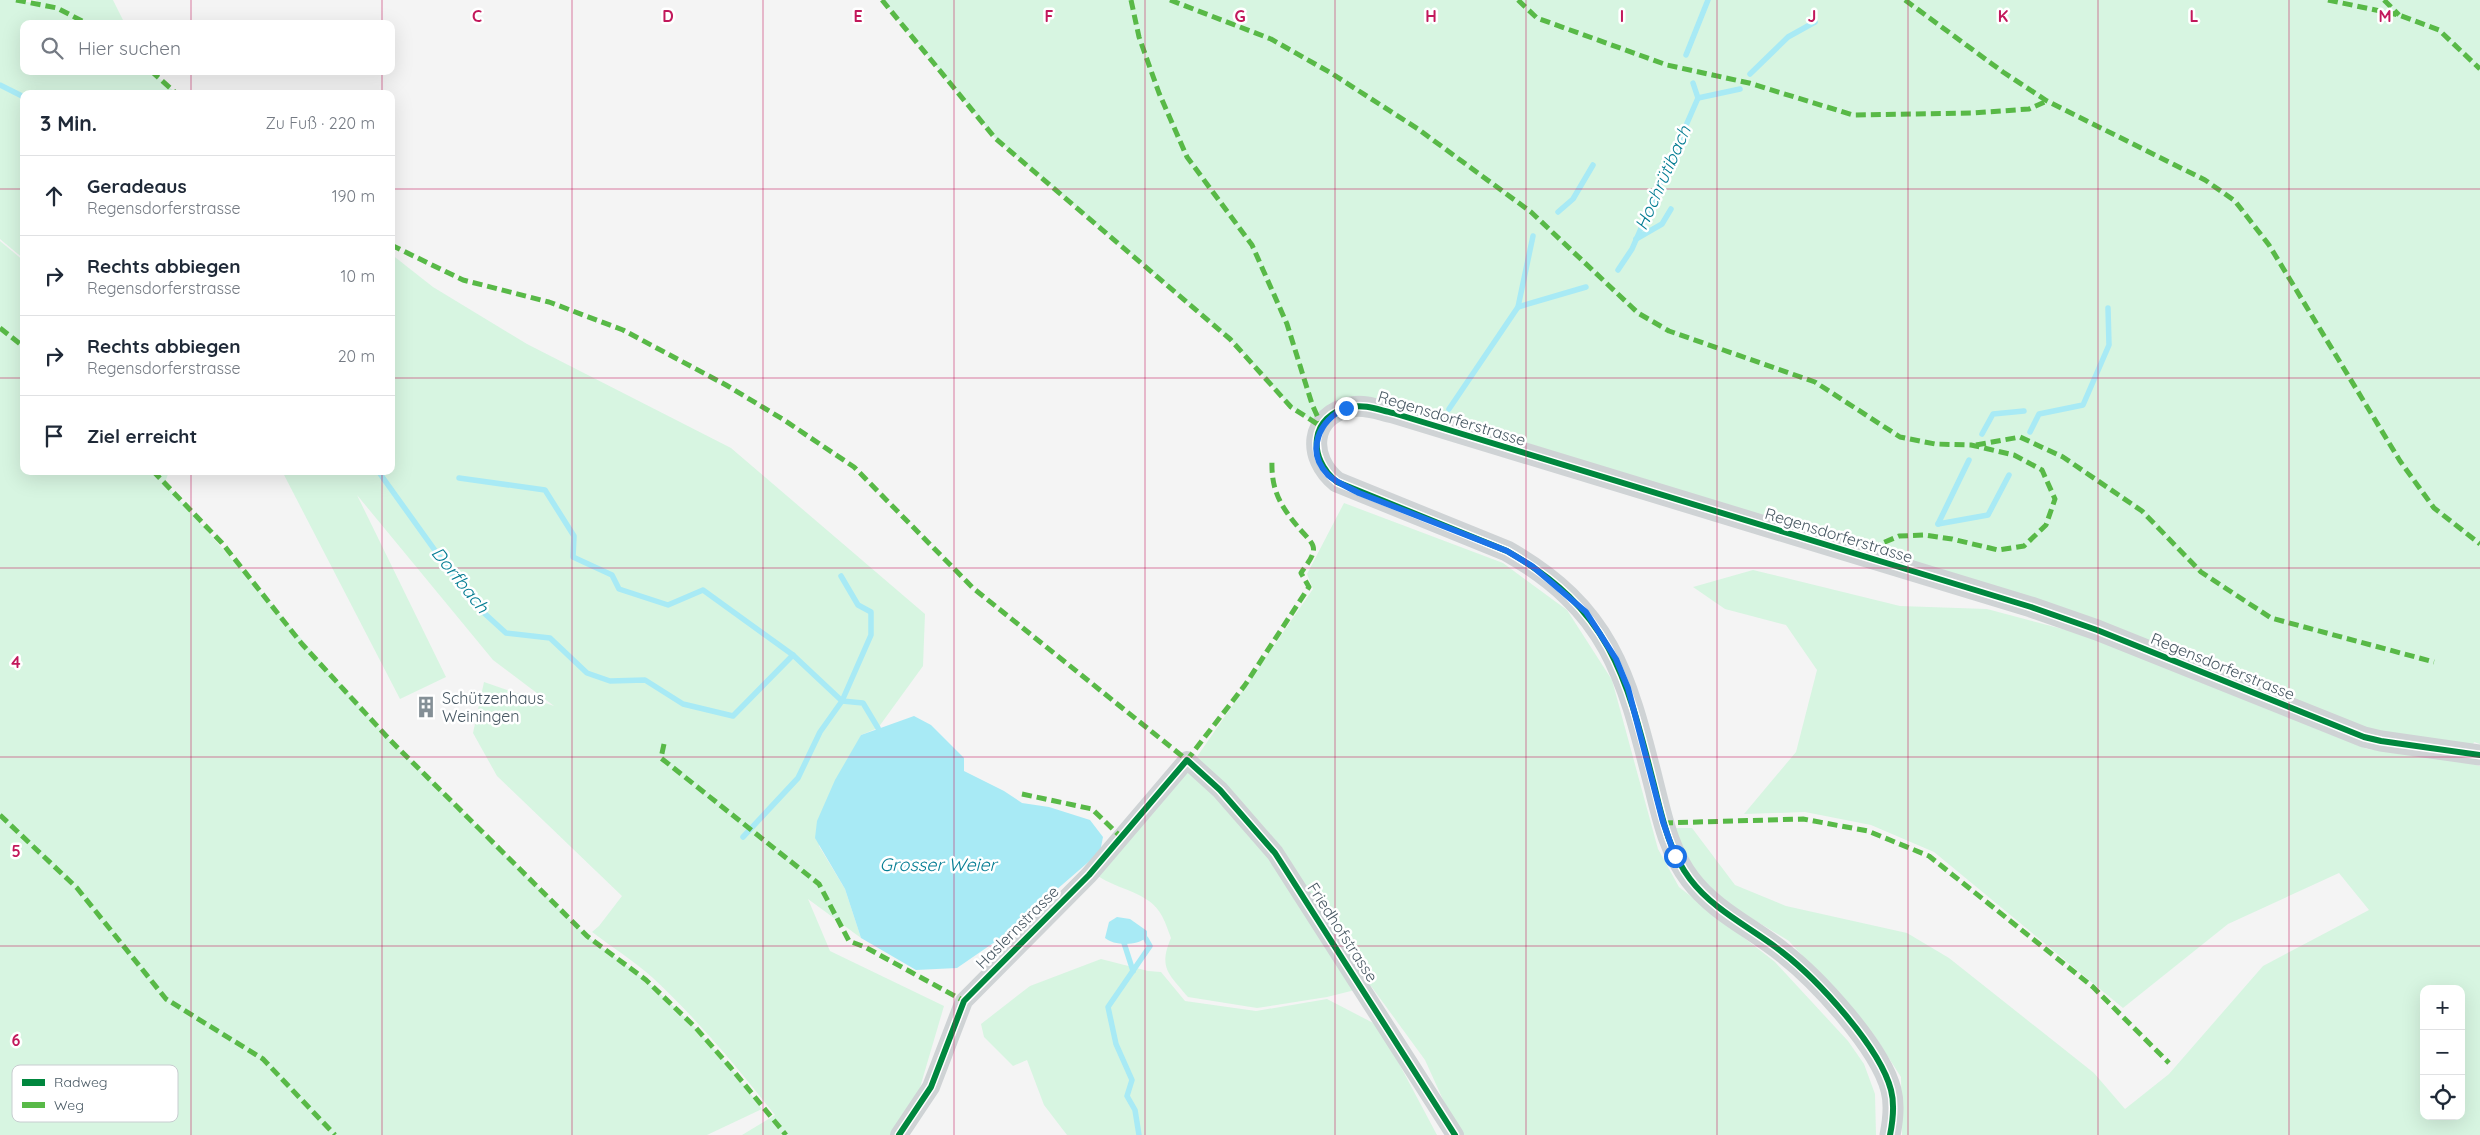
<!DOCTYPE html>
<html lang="de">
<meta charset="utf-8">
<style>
:root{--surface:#fff;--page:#f6f6f7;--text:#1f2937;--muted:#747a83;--line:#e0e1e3}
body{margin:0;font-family:Quicksand,sans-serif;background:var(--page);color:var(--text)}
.controls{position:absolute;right:15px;bottom:15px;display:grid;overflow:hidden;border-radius:10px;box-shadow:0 5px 20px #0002}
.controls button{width:45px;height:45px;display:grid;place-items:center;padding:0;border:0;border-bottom:1px solid var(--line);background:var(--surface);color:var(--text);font:25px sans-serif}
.stop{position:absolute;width:15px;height:15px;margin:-11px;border:4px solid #1a73e8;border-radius:50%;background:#fff}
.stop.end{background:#1a73e8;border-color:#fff;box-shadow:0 1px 5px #0008}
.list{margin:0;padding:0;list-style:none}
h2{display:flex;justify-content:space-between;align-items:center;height:65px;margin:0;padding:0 20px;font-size:21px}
h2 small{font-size:16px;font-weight:400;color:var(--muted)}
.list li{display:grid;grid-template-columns:32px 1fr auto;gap:15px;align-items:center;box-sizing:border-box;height:80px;padding:0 20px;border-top:1px solid var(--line)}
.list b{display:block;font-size:19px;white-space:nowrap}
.list p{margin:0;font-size:16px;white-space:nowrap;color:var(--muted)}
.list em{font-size:16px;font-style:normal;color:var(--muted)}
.icon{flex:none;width:28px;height:28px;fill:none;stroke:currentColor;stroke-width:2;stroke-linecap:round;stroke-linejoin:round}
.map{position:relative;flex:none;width:2480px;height:1135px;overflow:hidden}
.search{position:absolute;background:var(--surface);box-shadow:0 5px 20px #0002;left:20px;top:20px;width:375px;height:55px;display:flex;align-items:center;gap:12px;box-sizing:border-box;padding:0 18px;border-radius:10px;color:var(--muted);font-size:19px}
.panel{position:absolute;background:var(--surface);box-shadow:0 5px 20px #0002;left:20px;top:90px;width:375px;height:385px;border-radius:10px}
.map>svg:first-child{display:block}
</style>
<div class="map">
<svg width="2480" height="1135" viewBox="0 0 2480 1135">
<rect width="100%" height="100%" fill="#f4f4f4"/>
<!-- green -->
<g fill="#d7f5e1" fill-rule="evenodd">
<polygon points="0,0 16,0 38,4 36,0 113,0 125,24 24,24 24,71 151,71 177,94 24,94 24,259 0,239"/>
<polygon points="882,0 2480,0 2480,744 2474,742 2470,753 2381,741 2097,630 1369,407 1322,427 1291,407 1230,339 995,138"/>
<polygon points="0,241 24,261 24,471 169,471 165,483 390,740 587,936 646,980 696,1028 731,1068 762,1109 707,1135 0,1135"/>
<path d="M391,254L433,287L527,344L731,448L925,614L923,666L878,728L861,735L819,846L845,889L861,938L808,899L830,951L944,1006L906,1135H742L775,1115C737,1067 698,1020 653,978C634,961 612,947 592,932L599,926L622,896L497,776L473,733L484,682L554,706L493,660L357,495L446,677L400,699L282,471H391Z"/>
<path d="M1344,503L1503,563L1567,610L1612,680L1658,849L1679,887L1775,962L1848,1041L1864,1064L1875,1094L1876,1135H1459L1425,1060L1371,986L1327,997L1257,1008L1188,997C1169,974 1158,968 1171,938C1168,931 1166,923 1162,916C1150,892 1118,890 1098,876L1185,774L1313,589L1307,574Z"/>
<path d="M1753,570L1900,606L1987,609L2089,636L2367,749L2456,760L2480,766V1135H1902L1901,1077L1874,1035L1789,941L1726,903L1691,867L1674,828H1692L1735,885L1786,906L1907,933L1949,958L2094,1073L2125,1109L2169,1074L2263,966L2369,910L2339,873L2228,924L2123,1008L1934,852L1871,825L1805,812L1744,814L1796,752L1817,670L1786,625L1725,609L1693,587ZM2424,989H2461V1116H2424Z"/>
<polygon points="1101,959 1148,971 1161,972 1185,1001 1256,1011 1327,999 1379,1026 1437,1135 1067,1135 1044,1105 1027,1060 1013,1066 984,1037 981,1024 1030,986"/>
</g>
<!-- water -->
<g fill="#a8eaf5">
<polygon points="914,716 931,725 964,758 964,771 1004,791 1022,803 1049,807 1090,820 1103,837 1100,852 1002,937 957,968 916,970 861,938 845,889 815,838 817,821 835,780 861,735"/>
<path d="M1117,917L1130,919L1147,931V937C1138,946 1114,946 1105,938L1109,922Z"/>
</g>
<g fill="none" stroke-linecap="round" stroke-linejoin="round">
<!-- stream -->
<g stroke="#a8eaf5" stroke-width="5.5">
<polyline points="1686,55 1708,0"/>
<polyline points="1750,74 1788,37 1815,22"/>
<polyline points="0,85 24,97"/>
<polyline points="1698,98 1740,89"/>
<polyline points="1558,212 1573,199 1593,165"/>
<polyline points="1636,239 1662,224 1671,209"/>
<polyline points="1618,270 1632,249 1698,98 1693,83"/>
<polyline points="1518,307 1533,236"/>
<polyline points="1449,409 1518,307 1586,287"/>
<polyline points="2030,432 2039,414 2083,405 2109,345 2108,308"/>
<polyline points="1982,434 1993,414 2024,411"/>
<polyline points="378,471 472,602 506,633 550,638 587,673 610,681 645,680 683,704 733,716 793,655"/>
<polyline points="459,478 545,490 574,536 573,557 612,575 619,589 668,605 703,590 793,655 842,701 863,703 878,728"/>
<polyline points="1938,524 1988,515 2009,475"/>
<polyline points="1938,524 1969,460"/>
<polyline points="743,837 798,778 820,732 842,701 871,635 871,612 858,605 841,576"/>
<polyline points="1124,943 1133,971"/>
<polyline points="1139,1135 1135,1110 1127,1096 1132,1080 1116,1044 1108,1007 1150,946 1146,939"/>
</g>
<!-- minor -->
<polyline stroke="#cfd3d5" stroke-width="18" points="899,1135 931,1087 964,1001 1089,875 1187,760 1220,790 1275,853 1455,1135"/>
<!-- tertiary -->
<path stroke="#cfd3d5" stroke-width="21" d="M1890,1135C1893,1120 1895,1105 1891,1090C1880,1047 1817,979 1782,952C1752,928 1714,911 1690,879C1668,850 1662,816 1653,781C1626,674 1609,609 1507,551L1337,482C1307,458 1309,415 1351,407C1365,404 1379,410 1393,413L2031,607L2097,630L2364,737L2381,741L2480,755"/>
<!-- quiet -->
<g stroke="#58b947" stroke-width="5" stroke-dasharray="10 5" stroke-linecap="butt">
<polyline points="16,0 57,8 88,24"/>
<polyline points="882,0 995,138 1230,339 1291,407 1322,427"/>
<polyline points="1131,0 1139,37 1159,93 1187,157 1252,245 1287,324 1312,404 1322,427"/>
<polyline points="1170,0 1271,39 1331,73 1418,129 1531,212 1638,313 1669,331 1815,382 1900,437 1935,444 1971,445 2014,455 2042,470 2055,499 2046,525 2024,546 1998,550 1952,539 1924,535 1899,536 1878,545 1867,557"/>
<polyline points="1518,0 1537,18 1667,65 1749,83 1853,115 1973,113 2029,109 2047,101"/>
<polyline points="1905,0 2003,72 2047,101 2205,180 2235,201 2269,245 2400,461 2434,508 2480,544"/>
<polyline points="2328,0 2399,15 2439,30 2480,69"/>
<polyline points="2384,0 2399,15"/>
<polyline points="151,71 177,94"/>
<path d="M391,245L463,280L549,302L623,330L726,385L784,420L854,467L973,588L1187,760L1245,685L1309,587L1301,573C1305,566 1316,555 1313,546C1311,540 1302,532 1298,527C1280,505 1271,490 1272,460"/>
<polyline points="0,328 24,347"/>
<polyline points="1976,445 2020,437 2063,457 2142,511 2201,572 2271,618 2434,662"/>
<polyline points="153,471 222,543 302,644 390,740 587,936 646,980 696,1028 731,1068 786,1135"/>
<polyline points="664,744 661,758 819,884 849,941 865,947 964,1001"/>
<polyline points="1022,794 1092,809 1121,837"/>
<polyline points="0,815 77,888 166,999 263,1059 335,1135"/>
<polyline points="1663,823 1803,819 1868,831 1929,856 2093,987 2169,1063"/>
</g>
<!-- cycleway casing -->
<g stroke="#fff" stroke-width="9">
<g id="cycleway">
<polyline points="899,1135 931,1087 964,1001 1089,875 1187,760 1220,790 1275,853 1455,1135"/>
<path d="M1890,1135C1893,1120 1895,1105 1891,1090C1880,1047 1817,979 1782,952C1752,928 1714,911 1690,879C1668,850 1662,816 1653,781C1626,674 1609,609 1507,551L1337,482C1307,458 1309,415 1351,407C1365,404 1379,410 1393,413L2031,607L2097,630L2364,737L2381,741L2480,755"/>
</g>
</g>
<!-- cycleway -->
<use href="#cycleway" stroke="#00873e" stroke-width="6"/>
</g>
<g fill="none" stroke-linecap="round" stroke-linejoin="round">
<!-- route -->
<path stroke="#1a73e8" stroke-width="6" d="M1346,408C1319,420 1305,451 1328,475C1337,483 1348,487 1359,493L1507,551L1532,566L1586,612L1616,659L1628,688L1663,822L1675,856"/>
</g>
<!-- grid -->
<path fill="none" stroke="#c2185b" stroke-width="1" stroke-opacity="0.55" d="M191,0V24M382,0V24M572,0V1135M763,0V1135M954,0V1135M1145,0V1135M1335,0V1135M1526,0V1135M1717,0V1135M1908,0V1135M2098,0V1135M2289,0V1135M191,71V94M382,71V94M0,189H24M391,189H2480M0,378H24M391,378H2480M191,471V1135M382,471V1135M0,568H2480M0,757H2480M0,946H2480"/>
<!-- icons -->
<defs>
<g id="building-bare" transform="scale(1.725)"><path d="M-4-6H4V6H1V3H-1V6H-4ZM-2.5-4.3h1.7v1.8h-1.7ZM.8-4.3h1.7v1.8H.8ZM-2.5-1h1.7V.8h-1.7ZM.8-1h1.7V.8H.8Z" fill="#848f96" stroke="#fff" stroke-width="2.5" paint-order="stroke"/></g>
</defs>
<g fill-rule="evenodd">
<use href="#building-bare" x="426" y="707"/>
</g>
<g text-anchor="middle" stroke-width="5" stroke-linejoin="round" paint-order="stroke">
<!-- street labels -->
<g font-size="16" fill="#485863" stroke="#fff">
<text transform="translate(1452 418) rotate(17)" y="6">Regensdorferstrasse</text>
<text transform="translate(1839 535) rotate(17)" y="6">Regensdorferstrasse</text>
<text transform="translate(2223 666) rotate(22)" y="6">Regensdorferstrasse</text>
<text transform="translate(1017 927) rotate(-45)" y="6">Haslernstrasse</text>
<text transform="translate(1343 932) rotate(57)" y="6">Friedhofstrasse</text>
</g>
<!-- poi labels -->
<g font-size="16" fill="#485863" stroke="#fff" text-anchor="start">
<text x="442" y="704">Schützenhaus<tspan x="442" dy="18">Weiningen</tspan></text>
</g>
<!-- water labels -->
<g font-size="18" font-style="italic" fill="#047d93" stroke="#fff">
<text transform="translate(1663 178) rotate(-66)" y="6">Hochrütibach</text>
<text transform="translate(460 580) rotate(51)" y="6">Dorfbach</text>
<text x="938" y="871">Grosser Weier</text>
</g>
</g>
<!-- legend -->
<rect x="12" y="1065" width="166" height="57" rx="8" fill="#fff" stroke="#c8cdd0" stroke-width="1"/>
<rect x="22" y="1079" width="23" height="7" fill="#00873e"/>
<rect x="22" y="1102" width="23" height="6" fill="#58b947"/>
<g font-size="14" fill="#485863">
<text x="54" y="1087">Radweg</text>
<text x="54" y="1110">Weg</text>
</g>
<g font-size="16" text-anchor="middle" font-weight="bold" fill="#c2185b" stroke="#fff" stroke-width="5" stroke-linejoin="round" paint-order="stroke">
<text x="477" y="22">C</text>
<text x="668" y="22">D</text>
<text x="858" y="22">E</text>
<text x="1049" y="22">F</text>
<text x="1240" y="22">G</text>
<text x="1431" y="22">H</text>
<text x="1622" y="22">I</text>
<text x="1812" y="22">J</text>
<text x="2003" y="22">K</text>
<text x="2194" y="22">L</text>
<text x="2385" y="22">M</text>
<text x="16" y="668">4</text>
<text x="16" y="857">5</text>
<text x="16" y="1046">6</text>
</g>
</svg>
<div class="controls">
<button>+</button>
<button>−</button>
<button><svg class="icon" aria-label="locate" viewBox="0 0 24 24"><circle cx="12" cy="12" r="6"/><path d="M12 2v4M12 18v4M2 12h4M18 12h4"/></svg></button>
</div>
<div class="stop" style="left:1675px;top:856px"></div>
<div class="stop end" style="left:1346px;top:408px"></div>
<div class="search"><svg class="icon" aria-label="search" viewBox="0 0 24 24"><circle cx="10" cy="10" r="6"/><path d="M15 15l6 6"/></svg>Hier suchen</div>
<section class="panel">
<h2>3 Min.<small>Zu Fuß · 220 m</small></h2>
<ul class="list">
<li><svg class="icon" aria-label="ahead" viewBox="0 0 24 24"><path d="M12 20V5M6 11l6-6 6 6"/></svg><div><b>Geradeaus</b><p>Regensdorferstrasse</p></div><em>190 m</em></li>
<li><svg class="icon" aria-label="right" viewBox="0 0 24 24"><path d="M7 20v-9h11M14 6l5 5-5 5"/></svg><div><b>Rechts abbiegen</b><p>Regensdorferstrasse</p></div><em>10 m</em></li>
<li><svg class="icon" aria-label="right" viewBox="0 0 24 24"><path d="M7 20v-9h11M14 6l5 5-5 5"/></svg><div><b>Rechts abbiegen</b><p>Regensdorferstrasse</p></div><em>20 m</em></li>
<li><svg class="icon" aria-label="arrive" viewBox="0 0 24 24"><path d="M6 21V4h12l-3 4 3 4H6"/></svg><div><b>Ziel erreicht</b></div></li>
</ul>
</section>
</div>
